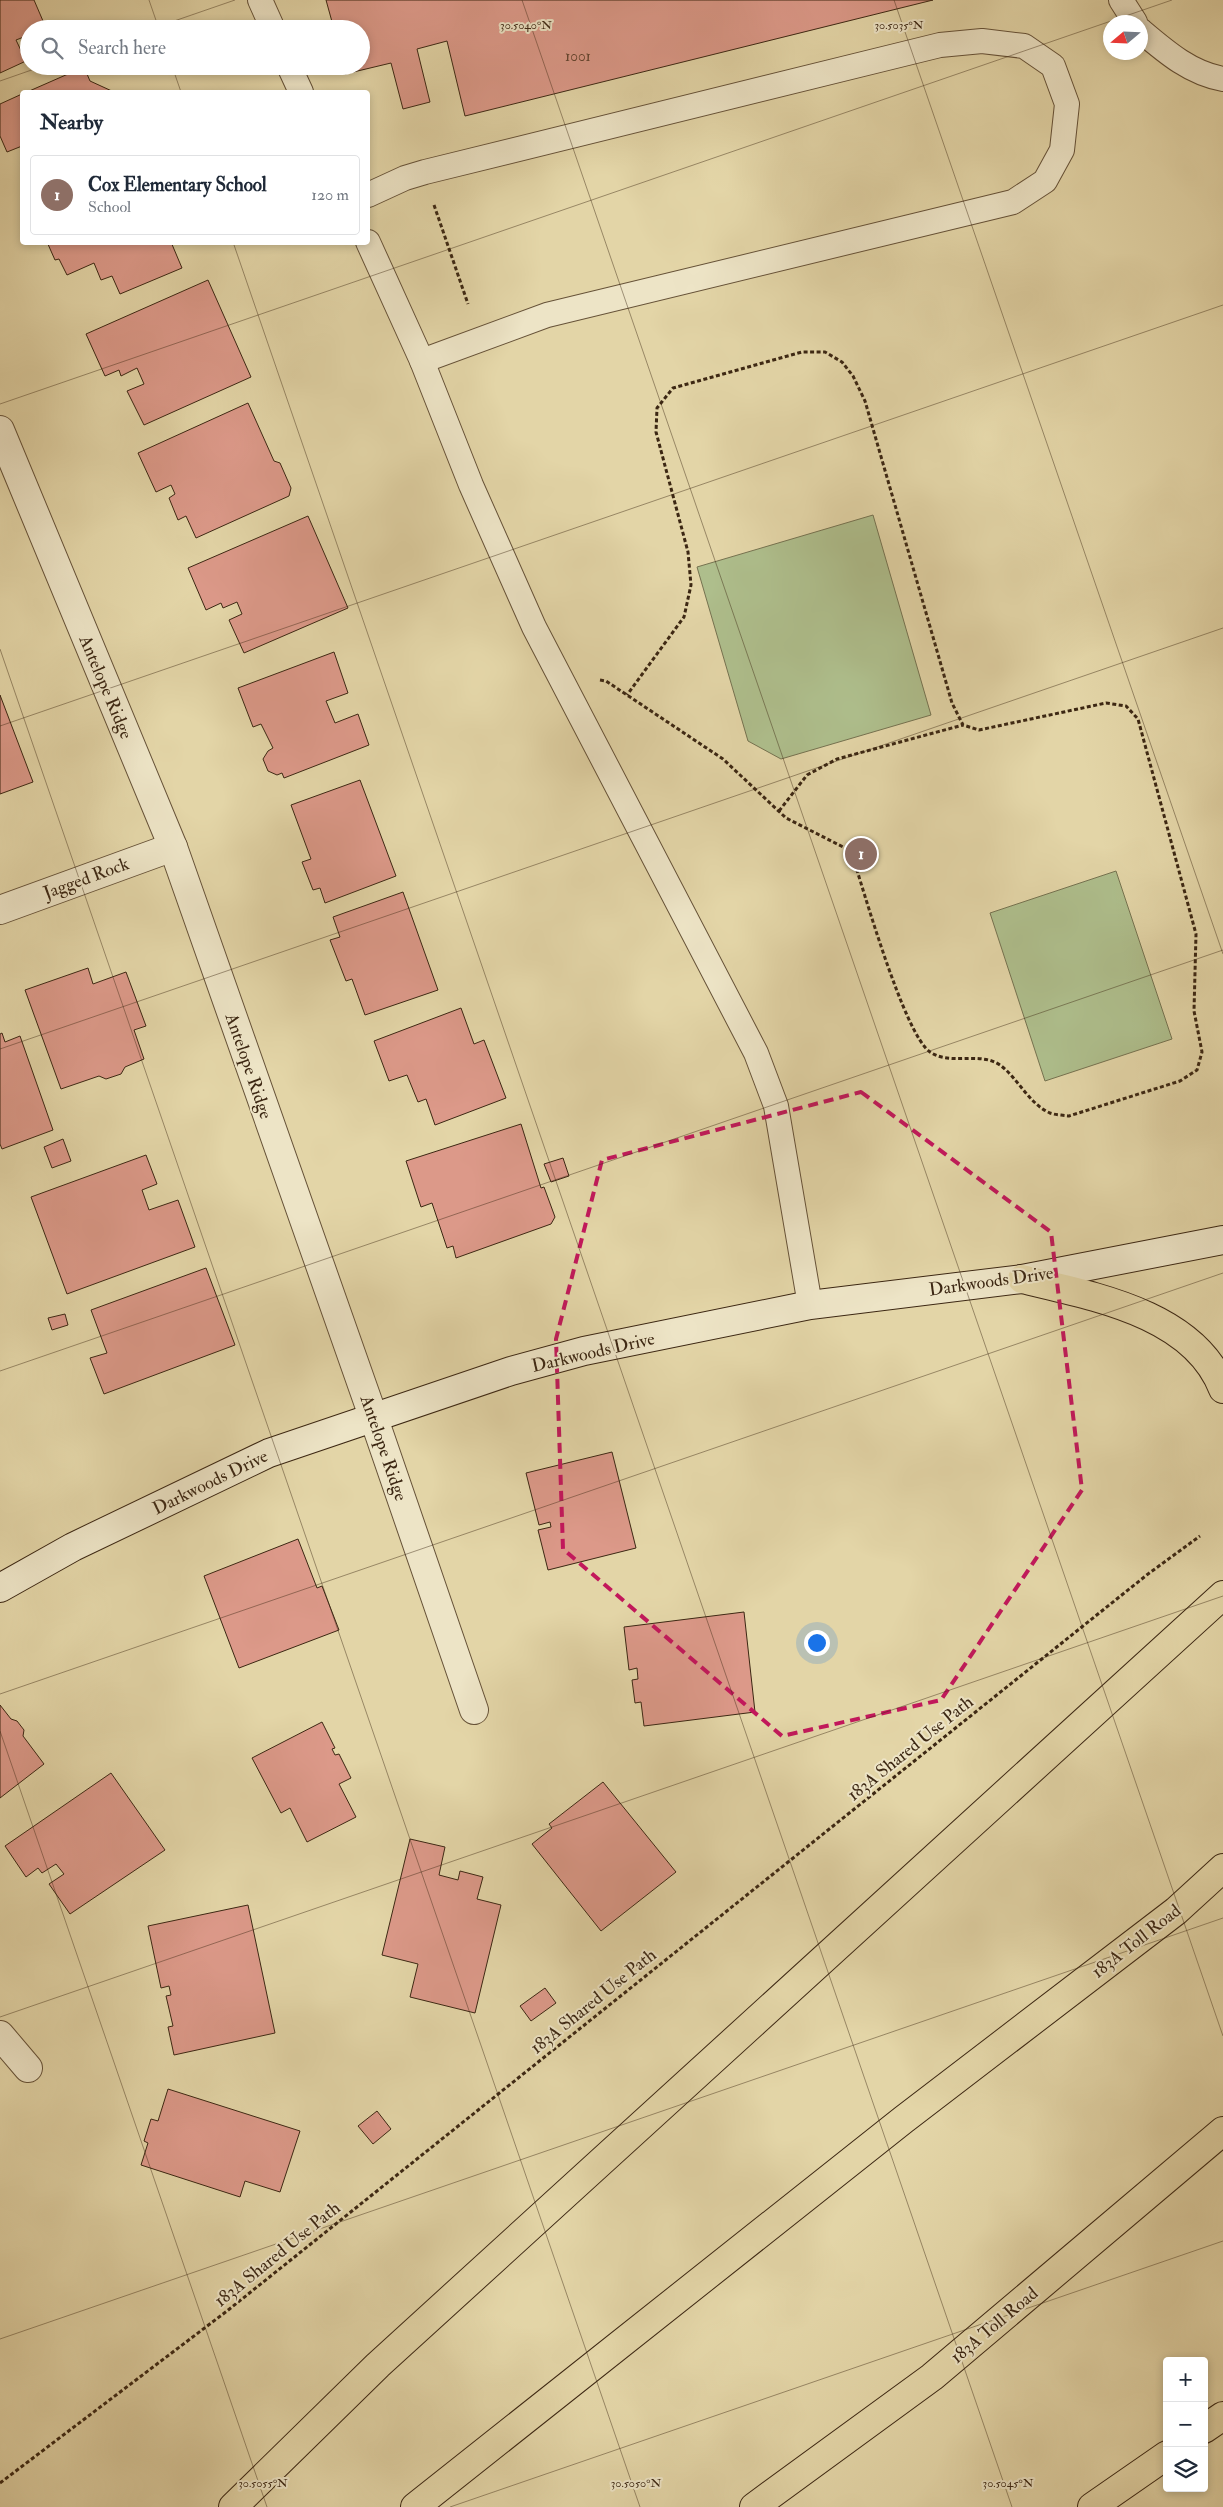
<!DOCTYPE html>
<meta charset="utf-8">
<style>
:root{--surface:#fff;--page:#f2f2f3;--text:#1f2937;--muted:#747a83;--line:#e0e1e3;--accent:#8f2418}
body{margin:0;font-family:"IM FELL Double Pica",serif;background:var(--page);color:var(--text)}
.controls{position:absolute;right:15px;bottom:15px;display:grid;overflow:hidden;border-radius:5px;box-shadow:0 2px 8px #0003}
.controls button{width:45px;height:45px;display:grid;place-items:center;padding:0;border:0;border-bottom:1px solid var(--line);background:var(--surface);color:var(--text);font:25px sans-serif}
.compass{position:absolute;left:1103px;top:15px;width:45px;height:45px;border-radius:50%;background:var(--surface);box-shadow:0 2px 8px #0003;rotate:251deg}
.you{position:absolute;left:816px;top:1642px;width:18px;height:18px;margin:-12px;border:4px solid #fff;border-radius:50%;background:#1a73e8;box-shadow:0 0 0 8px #1a73e833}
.badge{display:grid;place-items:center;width:32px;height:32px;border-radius:50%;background:var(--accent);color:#fff;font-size:16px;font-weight:700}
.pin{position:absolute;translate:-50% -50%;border:2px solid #fff;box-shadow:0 1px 5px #0006}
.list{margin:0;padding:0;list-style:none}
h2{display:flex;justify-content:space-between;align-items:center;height:65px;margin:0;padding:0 20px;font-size:21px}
h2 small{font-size:16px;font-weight:400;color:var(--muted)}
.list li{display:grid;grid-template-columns:32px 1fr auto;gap:15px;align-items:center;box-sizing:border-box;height:80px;margin:0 10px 10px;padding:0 10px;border:1px solid var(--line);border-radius:5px}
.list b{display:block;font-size:19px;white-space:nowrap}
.list p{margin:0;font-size:16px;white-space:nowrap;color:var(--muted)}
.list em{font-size:16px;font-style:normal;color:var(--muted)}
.icon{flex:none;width:28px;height:28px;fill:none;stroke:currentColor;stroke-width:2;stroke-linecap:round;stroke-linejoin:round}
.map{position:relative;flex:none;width:1223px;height:2507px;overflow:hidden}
.search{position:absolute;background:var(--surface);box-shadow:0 2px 8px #0003;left:20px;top:20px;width:350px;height:55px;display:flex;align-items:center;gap:12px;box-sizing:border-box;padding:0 18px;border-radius:28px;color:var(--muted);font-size:19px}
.panel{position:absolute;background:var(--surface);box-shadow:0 2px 8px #0003;left:20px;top:90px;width:350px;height:155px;border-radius:5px}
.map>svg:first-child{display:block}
</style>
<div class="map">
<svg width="1223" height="2507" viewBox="0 0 1223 2507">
<rect width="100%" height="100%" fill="#e3d5a7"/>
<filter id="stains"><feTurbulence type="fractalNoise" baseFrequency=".004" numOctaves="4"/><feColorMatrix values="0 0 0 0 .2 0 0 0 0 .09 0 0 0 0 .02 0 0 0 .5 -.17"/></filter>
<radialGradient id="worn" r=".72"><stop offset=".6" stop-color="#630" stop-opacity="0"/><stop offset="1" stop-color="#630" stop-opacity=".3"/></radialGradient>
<!-- green -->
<g fill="#aebe8c" stroke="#757250">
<polygon points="873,515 931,715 781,759 748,741 697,567"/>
<polygon points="1116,871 1172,1039 1045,1081 990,913"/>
</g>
<!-- building -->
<g fill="#dc9989" stroke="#3c2713">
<polygon points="0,0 34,0 46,28 29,29 29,35 16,40 26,61 0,73"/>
<polygon points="326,0 933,0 465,116 447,41 417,49 430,102 403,109 391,63 345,74 343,66 361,66 361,29 334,29"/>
<polygon points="84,67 90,81 114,92 27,92"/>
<polygon points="22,94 22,146 7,152 0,136 0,104"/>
<polygon points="47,242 171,242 182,268 120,294 112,276 101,280 94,263 67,275 59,259 55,260"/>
<polygon points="208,280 251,377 144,425 127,391 144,384 137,368 121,376 119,370 105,376 86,334"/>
<polygon points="248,403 274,461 280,463 291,488 289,496 196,538 186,516 178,520 169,498 175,494 171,485 156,492 138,453"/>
<polygon points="308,516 348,608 244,653 229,620 242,614 237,602 223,608 221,603 206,610 188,568"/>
<polygon points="334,652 348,693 326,701 335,723 358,714 369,745 284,778 282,773 277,775 268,771 263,759 268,751 273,748 261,724 253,727 238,688"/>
<polygon points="0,695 33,782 0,794"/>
<polygon points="360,780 396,876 325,903 320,888 313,890 302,862 311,859 291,805"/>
<polygon points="403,892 438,990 365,1015 352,979 346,981 330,940 340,937 333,917"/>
<polygon points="88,968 93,984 126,972 146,1026 134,1030 144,1059 125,1067 121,1074 106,1079 99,1076 61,1089 25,990"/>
<polygon points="461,1008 474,1044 484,1040 506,1098 435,1125 426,1099 418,1102 407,1075 389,1081 374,1041"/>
<polygon points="2,1033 5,1042 20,1036 53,1130 2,1149 0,1144 0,1034"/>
<polygon points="521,1124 541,1188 544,1187 555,1217 551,1224 456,1258 453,1246 447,1248 432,1203 421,1207 406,1161"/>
<polygon points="63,1139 71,1161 52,1168 44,1147"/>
<polygon points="146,1155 157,1184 142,1190 149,1210 178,1200 195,1247 67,1294 31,1197"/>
<polygon points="563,1158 569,1176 551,1182 544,1164"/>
<polygon points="206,1268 235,1345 104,1394 90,1358 107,1353 91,1310"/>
<polygon points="65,1314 68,1325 52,1330 48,1318"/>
<polygon points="612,1452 636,1548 548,1570 538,1530 551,1527 550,1522 539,1525 526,1473"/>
<polygon points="298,1539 317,1588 322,1586 339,1630 239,1668 204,1576"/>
<polygon points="744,1612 755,1712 644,1726 641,1702 635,1703 632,1680 638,1679 637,1668 629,1670 624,1627"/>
<polygon points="0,1705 11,1719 17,1721 24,1730 23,1736 44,1764 0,1798"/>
<polygon points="322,1722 335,1748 332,1749 335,1755 339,1754 351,1778 339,1784 356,1817 307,1842 290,1808 281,1813 252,1758"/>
<polygon points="111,1773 165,1850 70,1914 49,1884 64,1874 56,1864 42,1873 38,1868 26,1877 5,1846"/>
<polygon points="603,1782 676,1872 601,1931 532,1844 552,1828 549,1824"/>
<polygon points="410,1839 445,1847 439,1875 458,1880 460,1871 483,1877 477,1899 501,1905 475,2013 410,1997 418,1964 382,1955"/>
<polygon points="248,1905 275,2033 174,2055 168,2027 173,2026 166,1996 171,1995 169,1986 161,1988 148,1926"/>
<polygon points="545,1988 556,2003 531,2021 520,2006"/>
<polygon points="168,2089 300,2131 280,2192 245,2181 240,2197 141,2165 148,2143 144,2141 151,2119 158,2121"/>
<polygon points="377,2111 391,2129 373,2144 358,2126"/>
</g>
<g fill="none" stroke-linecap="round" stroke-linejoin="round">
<!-- lane casing -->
<g stroke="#665238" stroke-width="26">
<g id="lane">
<polyline points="260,0 273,29"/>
<polyline points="1121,0 1135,22"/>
<path d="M1140,30C1166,52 1190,73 1223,79"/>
<polyline points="289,66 301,92"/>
<polyline points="368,195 405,178 425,172 940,45 982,41 1024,46 1053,66 1067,104 1062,150 1045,181 1013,202 547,315 422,361"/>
<polyline points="368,242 422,361 471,485 534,627 756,1053 776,1106 810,1305"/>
</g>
</g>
<!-- street casing -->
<g stroke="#665238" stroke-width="30">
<g id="street">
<polyline points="0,430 173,847 373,1416 474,1710"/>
<polyline points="0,910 173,847"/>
<polyline points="0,2035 28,2068"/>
</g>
</g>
<!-- secondary casing -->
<g stroke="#3c2713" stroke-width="30">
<polyline id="secondary" points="0,1588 73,1547 269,1453 511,1371 584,1351 810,1305 1022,1279 1223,1240"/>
</g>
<!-- highway casing -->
<g stroke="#3c2713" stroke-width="30">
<g id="highway">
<path d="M1022,1279C1092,1296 1194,1313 1223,1389"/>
<polyline points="1204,2429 1223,2416"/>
<polyline points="233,2507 378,2365 1223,1595"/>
<polyline points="415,2507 903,2120 1176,1911 1223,1868"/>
<polyline points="754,2507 932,2377 1223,2131"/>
<polyline points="1092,2507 1167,2455"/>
</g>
</g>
<!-- path -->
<g stroke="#3c2713" stroke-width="3" stroke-dasharray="4 2.5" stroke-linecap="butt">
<polyline points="434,205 468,304"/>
<path d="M600,680L606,681L723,759L786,818L851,851C863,888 904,1034 930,1052C951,1066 979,1051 1000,1065C1018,1078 1029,1104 1050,1113C1055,1115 1063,1115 1069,1116L1180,1081L1197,1070L1202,1052L1194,1011L1196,934L1138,719L1126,706L1106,703L979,730L963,725L952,703L865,401L853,376L842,362L825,352H802L673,388L657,408L656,432L688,552L691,585L684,617L627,695"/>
<polyline points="779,811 807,775 837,759 963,725"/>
<polyline points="0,2483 227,2311 1148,1574 1200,1536"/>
</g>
<!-- lane -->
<use href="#lane" stroke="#ede4c6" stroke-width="24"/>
<!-- street -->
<use href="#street" stroke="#ede4c6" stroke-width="28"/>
<!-- secondary -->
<use href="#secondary" stroke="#ede4c6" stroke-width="28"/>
<!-- highway -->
<use href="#highway" stroke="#e3d5a7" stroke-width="28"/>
</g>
<!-- marked area -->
<path fill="none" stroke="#c2185b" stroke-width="4" stroke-dasharray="10 6" stroke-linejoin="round" d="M861,1092L1051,1232L1082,1490L941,1700L782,1736L563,1549L556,1339L602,1160Z"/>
<!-- ticks -->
<path fill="none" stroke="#3c2713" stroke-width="1" stroke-opacity="0.45" d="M149,0L159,29M522,0L1223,2036M894,0L1223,954M151,29L235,0M172,66L181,92M0,81L43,66M233,242L1012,2507M0,404L1172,0M0,649L640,2507M0,726L1223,305M0,1049L1223,628M0,1371L1223,950M0,1694L1223,1273M0,1731L267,2507M0,2017L1223,1596M0,2339L1223,1918M450,2507L1223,2241"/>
<g text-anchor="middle" stroke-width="4" stroke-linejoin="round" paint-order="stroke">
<!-- number labels -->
<g font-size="15" fill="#644430">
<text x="578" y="61">1001</text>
</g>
<!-- street labels -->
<g font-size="18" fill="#3c2713" stroke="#ede4c6">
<text transform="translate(106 687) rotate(67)" y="6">Antelope Ridge</text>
<text transform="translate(86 878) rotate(-20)" y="6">Jagged Rock</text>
<text transform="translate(249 1066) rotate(71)" y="6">Antelope Ridge</text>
<text transform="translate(991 1281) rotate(-8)" y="6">Darkwoods Drive</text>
<text transform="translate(593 1352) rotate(-13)" y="6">Darkwoods Drive</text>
<text transform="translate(384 1448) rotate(71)" y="6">Antelope Ridge</text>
<text transform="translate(210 1482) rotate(-26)" y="6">Darkwoods Drive</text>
<text transform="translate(910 1748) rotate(-39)" y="6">183A Shared Use Path</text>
<text transform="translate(1136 1941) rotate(-38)" y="6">183A Toll Road</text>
<text transform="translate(593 2001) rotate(-39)" y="6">183A Shared Use Path</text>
<text transform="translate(277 2254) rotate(-39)" y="6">183A Shared Use Path</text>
<text transform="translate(994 2325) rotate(-40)" y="6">183A Toll Road</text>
</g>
</g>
<g font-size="12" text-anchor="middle" fill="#3c2713" stroke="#ede4c6" stroke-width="4" stroke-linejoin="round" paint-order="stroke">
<text x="526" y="29">30.5040°N</text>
<text x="899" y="29">30.5035°N</text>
<text x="263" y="2487">30.5055°N</text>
<text x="636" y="2487">30.5050°N</text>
<text x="1008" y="2487">30.5045°N</text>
</g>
<rect width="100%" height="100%" filter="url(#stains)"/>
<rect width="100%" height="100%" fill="url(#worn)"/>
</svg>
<div class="controls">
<button>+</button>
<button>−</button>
<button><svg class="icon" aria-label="layers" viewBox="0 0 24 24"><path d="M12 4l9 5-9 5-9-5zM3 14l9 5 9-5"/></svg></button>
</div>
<svg class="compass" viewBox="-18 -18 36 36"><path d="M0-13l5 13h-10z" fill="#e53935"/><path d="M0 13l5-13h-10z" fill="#747a83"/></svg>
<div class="you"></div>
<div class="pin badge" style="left:861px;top:854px;background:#8d6e63">1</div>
<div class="search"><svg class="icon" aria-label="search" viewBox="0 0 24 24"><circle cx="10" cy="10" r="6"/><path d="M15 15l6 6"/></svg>Search here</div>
<section class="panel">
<h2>Nearby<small></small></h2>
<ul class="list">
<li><span class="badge" style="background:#8d6e63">1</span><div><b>Cox Elementary School</b><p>School</p></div><em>120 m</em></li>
</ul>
</section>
</div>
